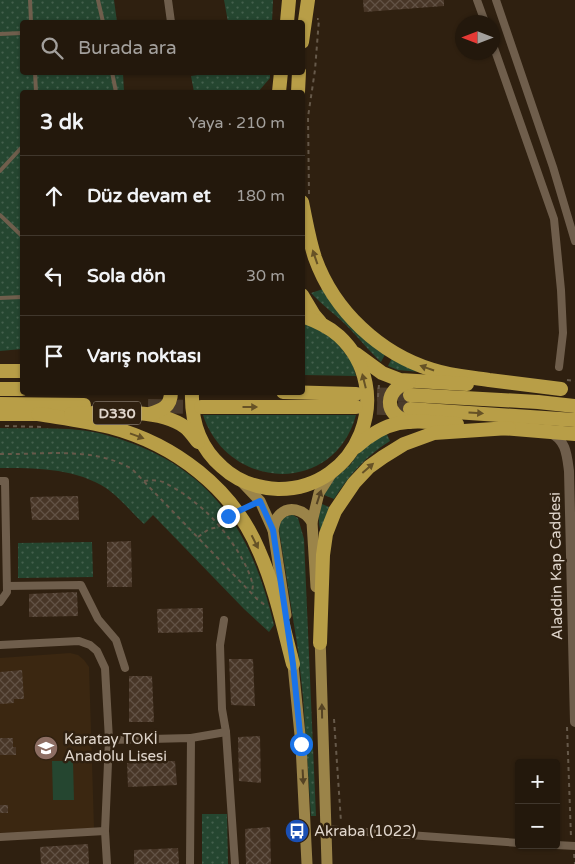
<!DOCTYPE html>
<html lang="tr">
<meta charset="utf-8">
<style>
:root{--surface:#23180c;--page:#2b2115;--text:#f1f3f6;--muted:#a3a09d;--line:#40372d}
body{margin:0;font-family:"Varela Round",sans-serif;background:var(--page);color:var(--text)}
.controls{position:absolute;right:15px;bottom:15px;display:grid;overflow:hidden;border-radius:5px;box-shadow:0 1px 4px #0004}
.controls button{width:45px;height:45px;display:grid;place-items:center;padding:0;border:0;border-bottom:1px solid var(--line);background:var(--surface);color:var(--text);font:25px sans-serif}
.compass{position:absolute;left:455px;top:15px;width:45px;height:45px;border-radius:50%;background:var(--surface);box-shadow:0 1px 4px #0004;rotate:270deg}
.stop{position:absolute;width:15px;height:15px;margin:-11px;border:4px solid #1a73e8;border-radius:50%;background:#fff}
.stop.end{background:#1a73e8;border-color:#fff;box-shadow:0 1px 5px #0008}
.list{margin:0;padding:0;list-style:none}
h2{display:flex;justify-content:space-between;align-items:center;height:65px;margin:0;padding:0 20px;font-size:21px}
h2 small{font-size:16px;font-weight:400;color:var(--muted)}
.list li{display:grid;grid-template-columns:32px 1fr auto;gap:15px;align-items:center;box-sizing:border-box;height:80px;padding:0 20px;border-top:1px solid var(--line)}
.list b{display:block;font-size:19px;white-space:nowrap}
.list em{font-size:16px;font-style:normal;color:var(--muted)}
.icon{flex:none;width:28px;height:28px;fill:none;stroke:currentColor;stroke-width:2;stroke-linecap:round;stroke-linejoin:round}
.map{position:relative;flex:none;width:575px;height:864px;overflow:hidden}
.search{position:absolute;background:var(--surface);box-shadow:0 1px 4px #0004;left:20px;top:20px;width:285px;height:55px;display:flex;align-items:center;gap:12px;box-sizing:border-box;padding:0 18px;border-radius:5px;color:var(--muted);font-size:19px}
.panel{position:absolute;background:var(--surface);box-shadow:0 1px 4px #0004;left:20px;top:90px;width:285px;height:305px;border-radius:5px}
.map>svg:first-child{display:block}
</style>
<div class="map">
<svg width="575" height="864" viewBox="0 0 575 864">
<defs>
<pattern id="grass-dots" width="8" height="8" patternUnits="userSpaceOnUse" patternTransform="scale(1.25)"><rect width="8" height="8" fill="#254630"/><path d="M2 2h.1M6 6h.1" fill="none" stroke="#44604d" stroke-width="1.8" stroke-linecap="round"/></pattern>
<pattern id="building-cross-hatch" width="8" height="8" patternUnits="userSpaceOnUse" patternTransform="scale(1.25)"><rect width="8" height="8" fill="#483627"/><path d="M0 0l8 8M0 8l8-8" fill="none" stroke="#625245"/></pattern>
</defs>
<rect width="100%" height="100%" fill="#2f2010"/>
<!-- built -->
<polygon fill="#3b2711" points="70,653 78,655 84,660 89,667 94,828 0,833 0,658"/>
<!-- grass -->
<g fill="url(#grass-dots)">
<polygon points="0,0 114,0 117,22 22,22 22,72 123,73 124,92 22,92 22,349 0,351"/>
<polygon points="224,0 273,0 272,22 228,22"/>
<polygon points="210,73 270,73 270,78 258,92 194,92 191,76"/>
<path d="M326,288L388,349L381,362C368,350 358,337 346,325C335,314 322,305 311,293Z"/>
<polygon points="303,321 334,339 352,362 356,376 303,375"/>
<polygon points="394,354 431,373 398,370 388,366"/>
<path d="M203,415H356C334,496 228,491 203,415Z"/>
<path d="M0,428C32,429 67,426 99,433C205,460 250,523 274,625L269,632L244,609L153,515L144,524C131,512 116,493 101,485C70,468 35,468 0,468Z"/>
<path d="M384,428L390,441C366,456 349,475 334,499L324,495L334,479L350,465L363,447Z"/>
<path d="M322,504L329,507L321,532C318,523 318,512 322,504Z"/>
<path d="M293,515L298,518L304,539L316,816H311L303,697L298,650L279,530C281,520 281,516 293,515Z"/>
<polygon points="92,542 93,577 18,578 18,543"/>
<polygon points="202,814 227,814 228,864 202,864"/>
</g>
<!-- pitch -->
<polygon fill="#254630" points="52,761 73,761 74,800 53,800"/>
<!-- building -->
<g fill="url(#building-cross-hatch)">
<polygon points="363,0 444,0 444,6 364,12"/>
<polygon points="78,496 79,520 32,520 30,497"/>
<polygon points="131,541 132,587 107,587 107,542"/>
<polygon points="77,592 78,616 29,617 29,594"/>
<polygon points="203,608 203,632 158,633 157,609"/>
<polygon points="229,659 253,659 255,706 231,705"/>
<polygon points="22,670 24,699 14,699 14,703 0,704 0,672"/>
<polygon points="129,676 152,676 154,722 129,722"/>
<polygon points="260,736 261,783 239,781 238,737"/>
<polygon points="0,738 13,738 13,747 16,747 16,755 0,755"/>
<polygon points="175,761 177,785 128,787 127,763"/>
<rect x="0" y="805" width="8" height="8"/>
<polygon points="270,827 271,864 246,864 245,829"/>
<polygon points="88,844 89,864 41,864 40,847"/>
<polygon points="178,848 179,864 134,864 134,850"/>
</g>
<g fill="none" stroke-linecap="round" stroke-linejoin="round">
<!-- highway-tunnel -->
<g stroke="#4a3b2c" stroke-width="14" stroke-dasharray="14 7" stroke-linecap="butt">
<polyline points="356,394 410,395"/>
<polyline points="148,406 201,407"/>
<polyline points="356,407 410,409"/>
</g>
<!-- path -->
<g stroke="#66594a" stroke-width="2" stroke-dasharray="4 4" stroke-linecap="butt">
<polyline points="309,194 308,117 315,70 319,19 317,19"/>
<polyline points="567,380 575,381"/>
<polyline points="378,397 379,384"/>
<polyline points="5,426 43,427"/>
<path d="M0,454C44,455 93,446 132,469L257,599L266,606"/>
<path d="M144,481C151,480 157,480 163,482C178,489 193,500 205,511C222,526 246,559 252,582C254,585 252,589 252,593"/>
<polyline points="198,537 209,529 219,527 221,521 226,517"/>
<polyline points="334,719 341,822"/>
<polyline points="567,727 571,837"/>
<polyline points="574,854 575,864"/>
</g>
<!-- lane -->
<g stroke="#6f5e4c" stroke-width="4">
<polyline points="30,0 31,22"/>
<polyline points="98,0 103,22"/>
<polyline points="0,34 22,33"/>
<polyline points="35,72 36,92"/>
<polyline points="112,72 116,92"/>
<polyline points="0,171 22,147"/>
<polyline points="0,215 22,236"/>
<polyline points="0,298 22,297"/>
</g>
<!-- street -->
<g stroke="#6f5e4c" stroke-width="8">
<polyline points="168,0 171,22"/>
<polyline points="477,0 485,22"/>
<polyline points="496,0 553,167 575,241"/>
<polyline points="492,42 554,219 561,290 563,333 559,367"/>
<polyline points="0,481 5,481 7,592 0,602"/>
<polyline points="7,586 81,585 98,619 116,640 125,668"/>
<polyline points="224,620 220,645 222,709 226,732 235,864"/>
<polyline points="0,645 79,641 90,645 97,651 105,668 109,740 105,831 107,864"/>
<polyline points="191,738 226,732"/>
<polyline points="109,740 191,738 190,864"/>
<polyline points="325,829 519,843"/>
<polyline points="0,837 105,831"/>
<polyline points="556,845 575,846"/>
</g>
<!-- secondary -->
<path stroke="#6f5e4c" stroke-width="10" d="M550,433C566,439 567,456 569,471L575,722"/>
<!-- primary -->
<g stroke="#9b8449" stroke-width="11">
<polyline points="240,480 260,501 273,530 286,615"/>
<path d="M273,530C274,526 275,521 277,518C288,503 304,510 312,522"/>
<polyline points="316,587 312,522 319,493 333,471"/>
<polyline points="320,635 327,864"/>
<polyline points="292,655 301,745 307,864"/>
</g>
<!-- highway -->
<g stroke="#b89e47" stroke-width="14">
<polyline points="287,22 289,0"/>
<polyline points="302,42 308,0"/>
<polyline points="279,92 281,72"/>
<polyline points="298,92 299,72"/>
<path d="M302,202C306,221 309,240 315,258C334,311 380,354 433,370C451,376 470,377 489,380C513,383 537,386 561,389"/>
<polyline points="302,295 314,315 320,322"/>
<polyline points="356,354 382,373 400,380 467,384"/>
<polyline points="0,371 22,371"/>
<polyline points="0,389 22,389"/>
<path d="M192,392C191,421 200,448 222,467C237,481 257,488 278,489C358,490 398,391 339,336C328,326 316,321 302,316"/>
<polyline points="283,392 356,394"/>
<polyline points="410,395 538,402 575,406"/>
<polyline points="0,404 84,405"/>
<polyline points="201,407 356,407"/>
<polyline points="410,409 575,420"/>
<polyline points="0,414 47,414"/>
<path d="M38,414C62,418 87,421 110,427C174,444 233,488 259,551C275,587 283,626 293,664"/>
<path d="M71,414C103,413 157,407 185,427C190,431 194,437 198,442"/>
<path d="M150,414C162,410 171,407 171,392"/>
<path d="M409,422C383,415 384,389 409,382"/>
<polyline points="501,428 575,434"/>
<path d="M356,447C392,415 413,421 457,424"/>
<polyline points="320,643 323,555 326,534 335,511 354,483 369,467 383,457 404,444 434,433 509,428"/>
</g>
</g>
<!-- one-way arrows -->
<defs><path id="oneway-solid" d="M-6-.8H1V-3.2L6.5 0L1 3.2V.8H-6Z" transform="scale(1.25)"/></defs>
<g fill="#665226">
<use href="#oneway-solid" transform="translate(315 257) rotate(-109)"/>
<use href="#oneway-solid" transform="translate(427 368) rotate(-161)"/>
<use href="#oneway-solid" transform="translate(364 381) rotate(-104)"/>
<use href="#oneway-solid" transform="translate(250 407)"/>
<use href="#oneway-solid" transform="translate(476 413) rotate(4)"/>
<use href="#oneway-solid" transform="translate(137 436) rotate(20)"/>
<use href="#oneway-solid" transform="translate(368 468) rotate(-41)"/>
<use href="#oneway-solid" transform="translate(255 542) rotate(63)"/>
</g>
<g fill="#554324">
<use href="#oneway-solid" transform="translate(319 497) rotate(-72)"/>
<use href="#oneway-solid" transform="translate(322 711) rotate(-91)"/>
<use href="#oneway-solid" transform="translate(303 777) rotate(87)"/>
</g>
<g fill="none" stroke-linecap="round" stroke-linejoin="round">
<!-- route -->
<polyline stroke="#1a73e8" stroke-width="6" points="228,516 260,501 273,530 293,664 301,744"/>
</g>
<!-- icons -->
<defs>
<g id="school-disc" transform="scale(1.25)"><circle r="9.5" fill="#8d6e63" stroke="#2f2010"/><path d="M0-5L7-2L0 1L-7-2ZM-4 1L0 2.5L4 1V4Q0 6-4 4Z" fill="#fff"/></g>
<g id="bus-disc" transform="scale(1.25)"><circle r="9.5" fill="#1a4fb4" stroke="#2f2010"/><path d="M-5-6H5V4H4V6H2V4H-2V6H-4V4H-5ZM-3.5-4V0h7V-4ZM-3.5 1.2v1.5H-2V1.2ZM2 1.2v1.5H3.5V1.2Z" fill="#fff"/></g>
</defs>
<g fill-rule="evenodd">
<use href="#school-disc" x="46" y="748"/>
<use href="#bus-disc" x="297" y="831"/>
</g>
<g text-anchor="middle" stroke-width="5" stroke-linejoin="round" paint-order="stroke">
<!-- shield labels -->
<rect fill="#2f2010" stroke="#ab9f94" stroke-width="1" x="93" y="401.5" width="48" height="23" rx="4"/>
<g font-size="14" font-weight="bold" fill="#e0d6cc">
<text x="117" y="418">D330</text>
</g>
<!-- street labels -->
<g font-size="15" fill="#e0d6cc" stroke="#2f2010">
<text transform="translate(556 566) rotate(-91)" y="5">Aladdin Kap Caddesi</text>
</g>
<!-- poi labels -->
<g font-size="15" fill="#e0d6cc" stroke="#2f2010" text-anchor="start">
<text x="64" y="744">Karatay TOKİ<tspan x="64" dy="17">Anadolu Lisesi</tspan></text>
<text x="314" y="836">Akraba (1022)</text>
</g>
</g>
</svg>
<div class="controls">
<button>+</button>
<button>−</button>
</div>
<svg class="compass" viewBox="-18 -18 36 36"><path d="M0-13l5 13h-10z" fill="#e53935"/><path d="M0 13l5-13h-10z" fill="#a3a09d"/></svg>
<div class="stop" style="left:301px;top:744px"></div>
<div class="stop end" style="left:228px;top:516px"></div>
<div class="search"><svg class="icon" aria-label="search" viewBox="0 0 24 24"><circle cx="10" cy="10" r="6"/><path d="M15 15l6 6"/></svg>Burada ara</div>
<section class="panel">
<h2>3 dk<small>Yaya · 210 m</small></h2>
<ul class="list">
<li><svg class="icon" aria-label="ahead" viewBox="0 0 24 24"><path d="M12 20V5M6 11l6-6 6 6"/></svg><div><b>Düz devam et</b></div><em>180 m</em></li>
<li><svg class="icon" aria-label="left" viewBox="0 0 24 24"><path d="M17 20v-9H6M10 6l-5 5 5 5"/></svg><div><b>Sola dön</b></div><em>30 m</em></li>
<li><svg class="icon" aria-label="arrive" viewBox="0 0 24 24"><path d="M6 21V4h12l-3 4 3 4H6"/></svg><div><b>Varış noktası</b></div></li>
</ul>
</section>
</div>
